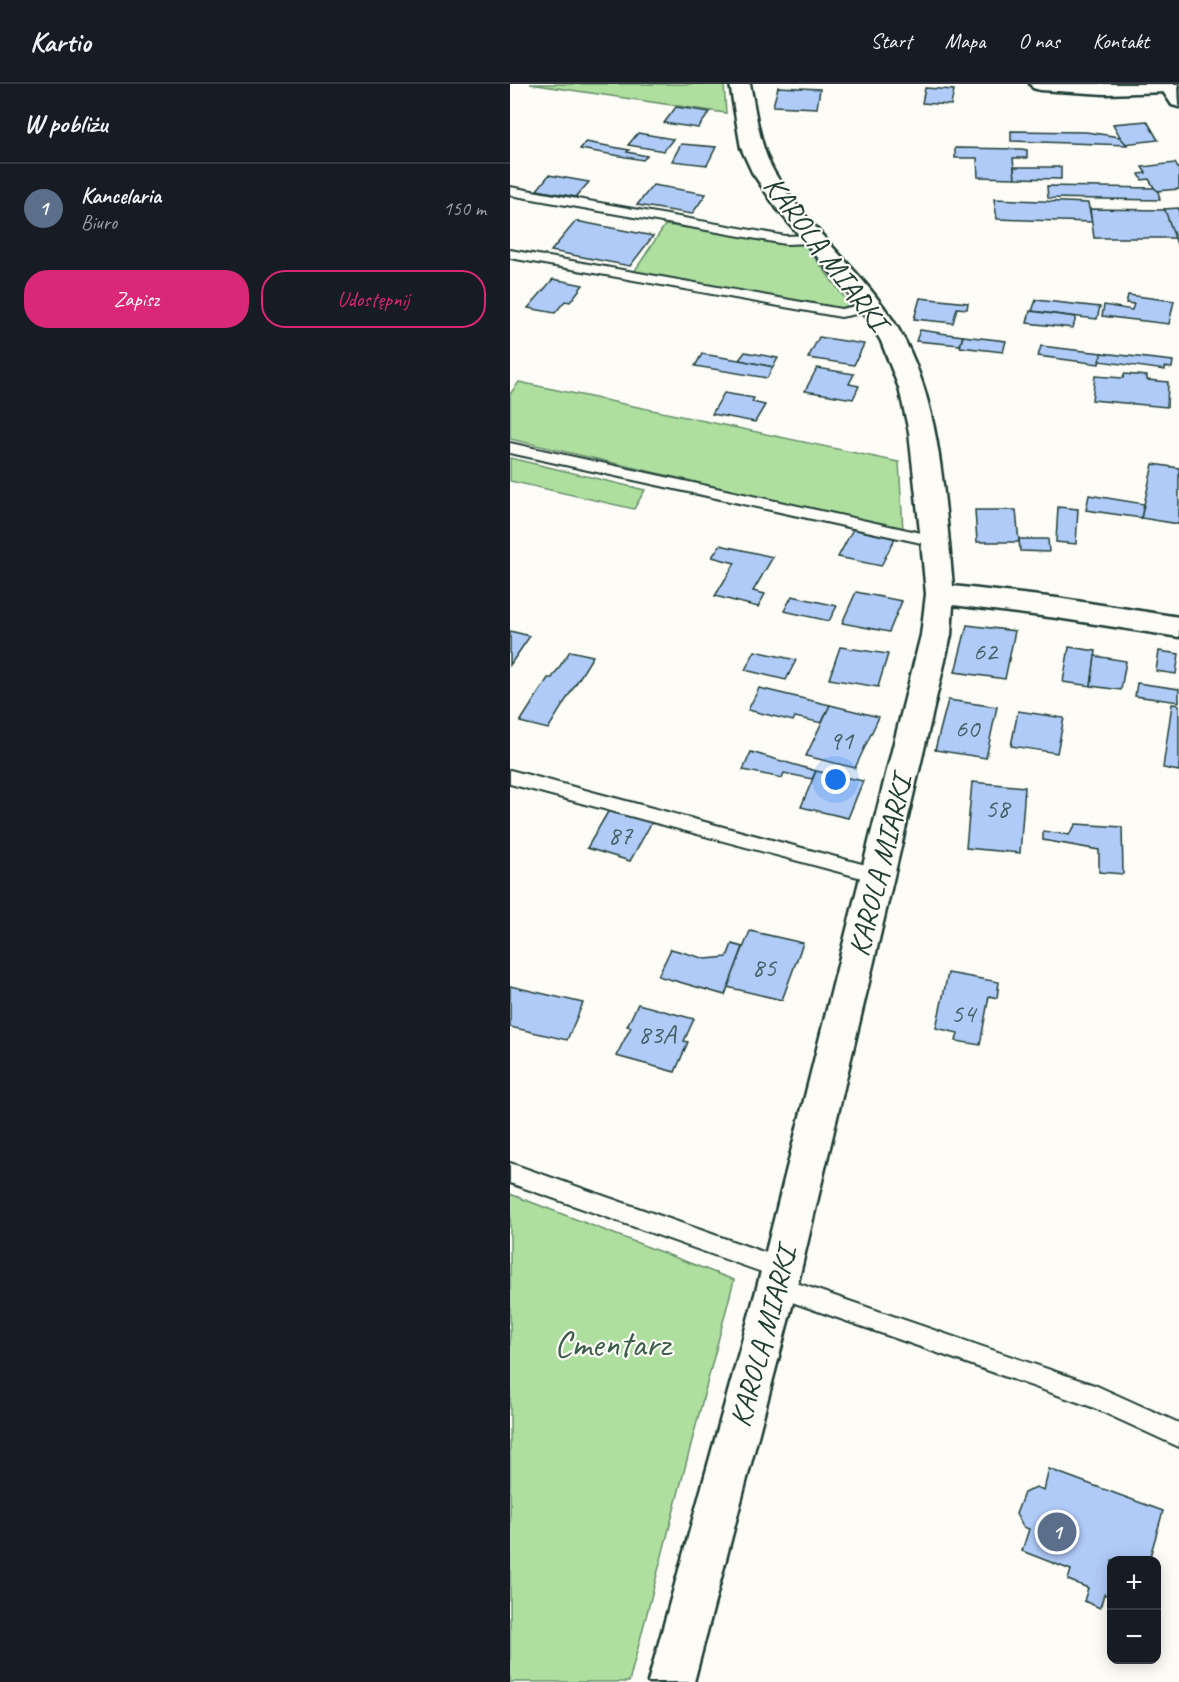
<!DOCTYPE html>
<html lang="pl">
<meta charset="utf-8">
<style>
:root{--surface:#171b24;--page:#242831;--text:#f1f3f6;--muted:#9ea1a6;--line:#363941;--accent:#db2777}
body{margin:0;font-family:Caveat,sans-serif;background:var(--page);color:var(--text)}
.controls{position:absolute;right:18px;bottom:18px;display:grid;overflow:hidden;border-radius:12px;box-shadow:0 3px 15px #0003}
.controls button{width:54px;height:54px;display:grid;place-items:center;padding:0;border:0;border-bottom:2px solid var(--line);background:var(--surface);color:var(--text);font:30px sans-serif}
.you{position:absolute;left:326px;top:696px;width:21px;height:21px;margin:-15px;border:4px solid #fff;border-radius:50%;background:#1a73e8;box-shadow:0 0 0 9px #1a73e833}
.badge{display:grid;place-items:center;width:39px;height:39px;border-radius:50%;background:var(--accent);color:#fff;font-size:20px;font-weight:700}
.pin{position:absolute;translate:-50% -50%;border:3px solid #fff;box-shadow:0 2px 6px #0006}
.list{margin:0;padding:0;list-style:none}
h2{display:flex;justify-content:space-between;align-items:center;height:78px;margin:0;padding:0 24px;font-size:26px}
h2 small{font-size:20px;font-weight:400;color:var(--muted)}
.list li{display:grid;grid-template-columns:39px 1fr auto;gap:18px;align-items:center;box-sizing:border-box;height:90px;padding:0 24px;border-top:2px solid var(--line)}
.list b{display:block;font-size:22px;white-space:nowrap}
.list p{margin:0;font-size:20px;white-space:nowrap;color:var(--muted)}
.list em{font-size:20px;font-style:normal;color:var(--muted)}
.actions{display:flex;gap:12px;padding:18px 24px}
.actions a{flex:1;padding:14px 0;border:2px solid var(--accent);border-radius:24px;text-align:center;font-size:21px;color:var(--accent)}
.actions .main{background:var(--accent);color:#fff}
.map{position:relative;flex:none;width:669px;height:1598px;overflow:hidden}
header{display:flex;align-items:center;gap:36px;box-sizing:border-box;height:84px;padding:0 30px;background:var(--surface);border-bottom:2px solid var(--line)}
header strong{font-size:28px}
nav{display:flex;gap:33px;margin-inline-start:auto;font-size:21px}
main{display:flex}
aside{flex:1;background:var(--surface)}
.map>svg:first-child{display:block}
</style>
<header>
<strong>Kartio</strong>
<nav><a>Start</a><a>Mapa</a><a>O nas</a><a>Kontakt</a></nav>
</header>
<main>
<aside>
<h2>W pobliżu<small></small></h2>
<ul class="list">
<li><span class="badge" style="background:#5c6f8a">1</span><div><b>Kancelaria</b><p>Biuro</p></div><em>150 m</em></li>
</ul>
<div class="actions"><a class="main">Zapisz</a><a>Udostępnij</a></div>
</aside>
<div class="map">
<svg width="669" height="1598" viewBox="0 0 669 1598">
<rect width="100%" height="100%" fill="#fdfcf7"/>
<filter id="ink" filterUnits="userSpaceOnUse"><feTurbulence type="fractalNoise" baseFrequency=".0167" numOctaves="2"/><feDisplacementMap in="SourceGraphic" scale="12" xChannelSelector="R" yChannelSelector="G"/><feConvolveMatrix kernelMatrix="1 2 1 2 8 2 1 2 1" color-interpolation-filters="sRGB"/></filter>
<g filter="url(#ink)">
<!-- green -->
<g fill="#aedf9f" stroke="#668e6a" stroke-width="1.5">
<polygon points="20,0 214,0 216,29"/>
<polygon points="155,141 294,159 340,221 331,225 124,188"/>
<polygon points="9,298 389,378 393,446 0,355 0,310"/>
<polygon points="0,374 135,406 124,425 0,397"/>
<polygon points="0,1110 224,1196 119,1598 0,1598"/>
</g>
<!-- building -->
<g fill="#b0cbf8" stroke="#1f3d34" stroke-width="1.5">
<polygon points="268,3 310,5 307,24 263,22"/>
<polygon points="415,4 444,6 441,21 412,19"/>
<polygon points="166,23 200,28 188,44 154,39"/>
<polygon points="637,37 648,56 614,60 603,40"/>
<polygon points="501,47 576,48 610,53 617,61 501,57"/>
<polygon points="128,49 163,55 154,67 118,61"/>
<polygon points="76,58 119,66 117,68 137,72 133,76 70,65"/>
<polygon points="171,60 206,63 197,81 162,77"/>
<polygon points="445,64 511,65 517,66 517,74 503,74 505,94 468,93 467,74 445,74"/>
<polygon points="665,79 669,86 669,105 646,107 639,95 632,96 629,90 636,89 632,83"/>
<polygon points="504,83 551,83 551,95 505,94"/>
<polygon points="39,91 79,98 66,113 27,106"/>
<polygon points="143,101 196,110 182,130 127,121"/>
<polygon points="537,102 644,104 648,107 650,116 538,114"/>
<polygon points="484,115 578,119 582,138 487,135"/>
<polygon points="669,124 669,160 667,160 654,125"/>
<polygon points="580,125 655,126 665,154 584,154"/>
<polygon points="66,137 143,152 120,182 41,167"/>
<polygon points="43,195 73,201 60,218 55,217 45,229 18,224"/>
<polygon points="618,211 664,217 659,240 592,232 594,221 622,226 624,220 616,219"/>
<polygon points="410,214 458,219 457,225 447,224 443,239 404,235"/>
<polygon points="526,216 590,223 587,235 560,232 522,227"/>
<polygon points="520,227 566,233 563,244 517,239"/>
<polygon points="410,246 437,250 453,252 450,261 406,257"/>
<polygon points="453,252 496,257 493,268 450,263"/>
<polygon points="309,253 354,260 344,281 298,274"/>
<polygon points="531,262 565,266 592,269 589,280 528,272"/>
<polygon points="235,268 268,274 263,283 229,276"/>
<polygon points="592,269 663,277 662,284 655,283 655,286 589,277"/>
<polygon points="192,270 229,276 263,283 257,294 185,282"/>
<polygon points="307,284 344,290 339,300 349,302 343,315 295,307"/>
<polygon points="614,290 637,292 637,296 658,298 657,323 582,316 585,292 613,294"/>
<polygon points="214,309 244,314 242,318 255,321 245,338 202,330"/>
<polygon points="643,380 669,384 669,440 631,434"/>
<polygon points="579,411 634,420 631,434 576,426"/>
<polygon points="548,423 568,425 566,460 546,458"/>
<polygon points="465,426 506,426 509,458 467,458"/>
<polygon points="343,445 385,454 371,482 328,473"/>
<polygon points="509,455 538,455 539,468 510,467"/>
<polygon points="210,461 263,473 243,507 255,510 248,523 205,512 225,479 202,473"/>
<polygon points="346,508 392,517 379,548 332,539"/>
<polygon points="282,512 327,522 319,537 274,527"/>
<polygon points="457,541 505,547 495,595 445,588"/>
<polygon points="0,547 20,552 0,581"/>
<polygon points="330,563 378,570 368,603 319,595"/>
<polygon points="559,563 586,567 581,602 553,598"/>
<polygon points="60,567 83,572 38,645 10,638 38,594 42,594"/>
<polygon points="245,567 286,576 276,596 235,586"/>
<polygon points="649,567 669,570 666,590 646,587"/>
<polygon points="585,572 616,577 611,606 581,602"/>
<polygon points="627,599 669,605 669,618 625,612"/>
<polygon points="249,604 320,621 312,639 285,633 283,637 238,626"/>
<polygon points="438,616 487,623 476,674 425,666"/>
<polygon points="662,620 669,621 669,687 653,684"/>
<polygon points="320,621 369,633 345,684 296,672"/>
<polygon points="508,627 554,634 547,669 501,662"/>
<polygon points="241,668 306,687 302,695 274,689 272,694 233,686"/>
<polygon points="306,687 353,697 338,734 291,723"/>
<polygon points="462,698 515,703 510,769 456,764"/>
<polygon points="99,726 142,738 120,777 77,764"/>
<polygon points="566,740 612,743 613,790 589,788 589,766 533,756 533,747 559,751"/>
<polygon points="240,847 293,859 272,916 217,903"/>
<polygon points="222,860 233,863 215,911 148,892 161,865 196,875 217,873"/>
<polygon points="438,889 489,898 487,914 479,912 470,961 446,957 448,949 426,944"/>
<polygon points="0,902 73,919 57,956 0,943"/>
<polygon points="128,920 184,935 174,957 178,958 165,988 106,972 121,943 117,942"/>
<polygon points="539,1385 653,1427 639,1476 602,1476 602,1509 601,1513 594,1510 590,1524 574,1517 578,1504 558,1496 561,1486 512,1467 519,1445 513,1443 506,1430 514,1409 526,1403 534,1406"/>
</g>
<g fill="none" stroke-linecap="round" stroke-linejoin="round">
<!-- service casing -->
<g stroke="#1f3d34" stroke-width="4">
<g id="service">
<polygon points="0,103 275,152 305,151 312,155 305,159 275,160 0,111"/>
<polygon points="0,166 331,225 362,219 369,223 367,226 331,233 0,174"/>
<polygon points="0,359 425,452 431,453 433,457 431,461 425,462 0,369"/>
<polygon points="0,686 367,784 374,786 377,791 374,796 367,798 0,700"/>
<polygon points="0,1079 279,1177 282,1184 279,1191 272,1194 587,1302 669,1339 669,1363 582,1323 259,1210 255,1203 259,1196 266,1193 0,1099"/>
</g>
</g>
<!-- minor casing -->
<g stroke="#1f3d34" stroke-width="5">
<g id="minor">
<path d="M220,0H240C246,29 249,61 264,88C300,150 362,193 395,257C432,329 435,423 443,502L547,514L669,533V553L547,534L443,521L441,551L287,1203L184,1598H138L247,1203L411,551L416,510L411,457L399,348L389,304L371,257L352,226L268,126L242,88L231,64Z"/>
<polygon points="520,0 668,0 669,3 666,6 659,8 595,10 530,6 523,4"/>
</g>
</g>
<!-- secondary casing -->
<g stroke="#1f3d34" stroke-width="5">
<polygon id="secondary" points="648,0 668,0 669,23 662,21"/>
</g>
<!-- service -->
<use href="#service" fill="#fdfcf7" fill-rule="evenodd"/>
<!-- minor -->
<use href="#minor" fill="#fdfcf7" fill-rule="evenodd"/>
<!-- secondary -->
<use href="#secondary" fill="#fdfcf7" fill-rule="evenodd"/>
</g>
</g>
<g text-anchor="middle" stroke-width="4.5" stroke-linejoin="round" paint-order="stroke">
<!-- number labels -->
<g font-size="27" fill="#436065">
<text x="475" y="576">62</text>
<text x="457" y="653">60</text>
<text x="331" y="665">91</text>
<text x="487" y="733">58</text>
<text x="110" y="760">87</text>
<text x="254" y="892">85</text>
<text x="453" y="938">54</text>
<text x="147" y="959">83A</text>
</g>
<!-- street labels -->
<g font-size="30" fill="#1f3d34" stroke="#fdfcf7">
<text transform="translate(316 169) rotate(53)" y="10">KAROLA MIARKI</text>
<text transform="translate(370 782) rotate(-76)" y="10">KAROLA MIARKI</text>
<text transform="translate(253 1253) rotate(-75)" y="10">KAROLA MIARKI</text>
</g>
<!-- near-park labels -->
<g font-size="36" fill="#3c5d49" stroke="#fdfcf7">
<text x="102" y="1272">Cmentarz</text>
</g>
</g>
</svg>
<div class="controls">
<button>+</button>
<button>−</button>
</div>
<div class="you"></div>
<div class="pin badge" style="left:547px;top:1448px;background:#5c6f8a">1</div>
</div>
</main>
